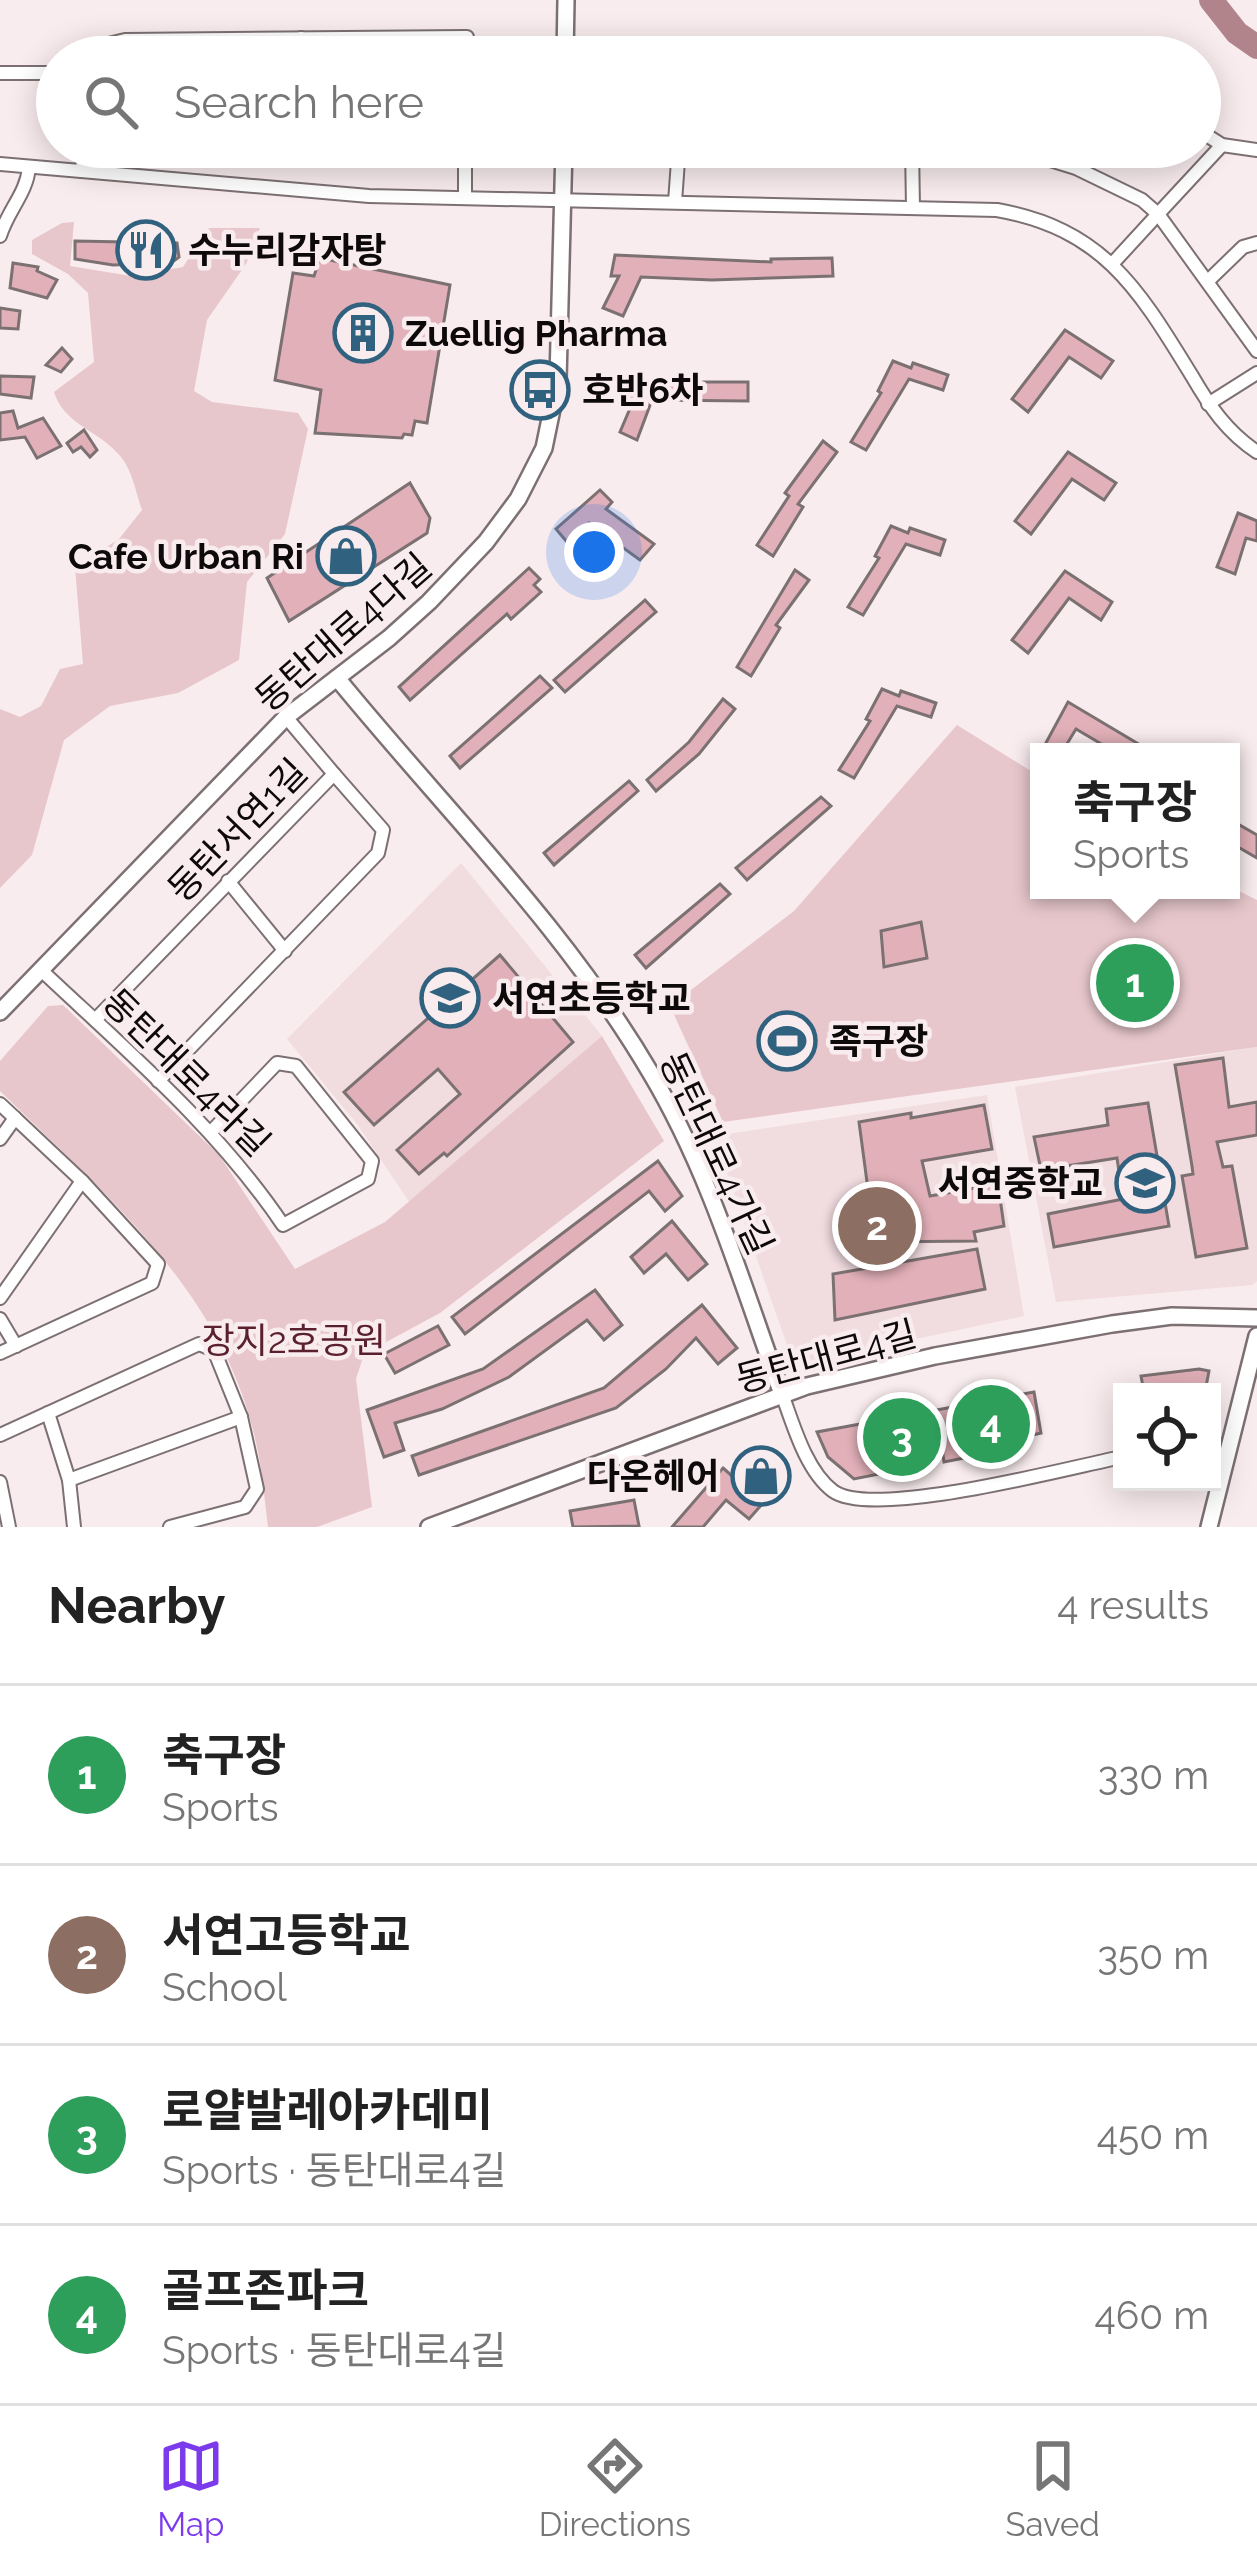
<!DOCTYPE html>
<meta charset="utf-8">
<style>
:root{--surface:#fff;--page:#f2f2f2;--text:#222;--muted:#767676;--line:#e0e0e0;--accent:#7c3aed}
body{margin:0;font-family:Raleway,"Noto Sans KR",sans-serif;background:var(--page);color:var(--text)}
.controls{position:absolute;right:36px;bottom:36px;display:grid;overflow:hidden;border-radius:0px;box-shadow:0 6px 30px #0003}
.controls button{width:108px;height:108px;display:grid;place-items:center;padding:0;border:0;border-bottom:3px solid var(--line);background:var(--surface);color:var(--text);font:60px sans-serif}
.you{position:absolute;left:594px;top:552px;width:42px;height:42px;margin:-30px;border:9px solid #fff;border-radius:50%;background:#1a73e8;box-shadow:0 0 0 18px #1a73e833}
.badge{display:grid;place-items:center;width:78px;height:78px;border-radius:50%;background:var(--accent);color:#fff;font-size:39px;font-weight:700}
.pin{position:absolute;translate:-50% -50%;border:6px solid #fff;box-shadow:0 3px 12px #0006}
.popup{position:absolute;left:1030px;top:743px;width:210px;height:156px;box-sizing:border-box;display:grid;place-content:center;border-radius:0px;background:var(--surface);filter:drop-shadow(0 3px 9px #0005);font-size:39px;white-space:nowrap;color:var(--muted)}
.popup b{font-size:45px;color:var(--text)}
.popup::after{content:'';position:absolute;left:50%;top:100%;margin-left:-24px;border:24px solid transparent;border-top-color:var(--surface)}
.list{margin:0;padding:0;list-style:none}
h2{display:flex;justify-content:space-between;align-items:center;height:156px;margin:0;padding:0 48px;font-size:51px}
h2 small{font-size:39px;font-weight:400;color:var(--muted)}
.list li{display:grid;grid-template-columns:78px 1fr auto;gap:36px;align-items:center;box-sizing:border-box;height:180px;padding:0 48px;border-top:3px solid var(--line)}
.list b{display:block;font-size:45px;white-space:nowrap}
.list p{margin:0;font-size:39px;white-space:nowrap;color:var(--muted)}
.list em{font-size:39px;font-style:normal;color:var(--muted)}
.icon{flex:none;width:66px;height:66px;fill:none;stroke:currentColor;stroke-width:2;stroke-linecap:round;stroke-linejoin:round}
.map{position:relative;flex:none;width:1257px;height:1527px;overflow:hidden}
.search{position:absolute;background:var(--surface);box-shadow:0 6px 30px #0003;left:36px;right:36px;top:36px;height:132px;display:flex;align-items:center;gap:30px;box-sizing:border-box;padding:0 42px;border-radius:66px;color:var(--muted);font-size:45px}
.sheet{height:876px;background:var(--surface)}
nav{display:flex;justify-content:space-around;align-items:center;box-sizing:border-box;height:168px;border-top:3px solid var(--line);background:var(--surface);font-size:33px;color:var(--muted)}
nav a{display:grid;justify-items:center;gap:6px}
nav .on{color:var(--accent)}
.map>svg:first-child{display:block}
</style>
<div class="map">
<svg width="1257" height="1527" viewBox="0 0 1257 1527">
<rect width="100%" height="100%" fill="#f9ecee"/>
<!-- built -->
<g fill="#f1dce0">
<polygon points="461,863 602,1036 410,1203 357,1124 287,1039"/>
<polygon points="1257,1047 1257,1281 1252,1285 1056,1302 1015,1087"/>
<polygon points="987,1095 1024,1316 794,1365 714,1136"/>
</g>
<!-- green -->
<g fill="#e7c7cc">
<path d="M74,222L70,266L131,276L183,267L209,228H260L246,264L207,320L194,391L212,402L298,413L308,429L285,534L247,582L239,660L178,693L110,706L64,740L32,855L0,888V709L20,717L41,706L60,669L83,664L75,567L119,539L142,510C136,493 132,470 121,457C99,430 64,425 54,392L94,362L88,293L68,274L32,254V240L62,223Z"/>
<polygon points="957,725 1039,776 1039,890 1231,887 1257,900 1257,1047 723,1122 670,1006 794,911"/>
<path d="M63,1005L219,1155L295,1269L385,1222L602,1036L664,1141L440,1313L364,1354L356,1379L372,1507L317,1527H268C264,1493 261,1459 252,1426C215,1285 100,1189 0,1091V1061L48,1006Z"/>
</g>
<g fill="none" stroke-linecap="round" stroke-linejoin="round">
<!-- river -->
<polyline stroke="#b1838b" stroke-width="24" points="1211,0 1237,33 1257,47"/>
</g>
<!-- building -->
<g fill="#e2b0b8" stroke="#7c7172" stroke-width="3">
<polygon points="75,241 177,243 179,257 171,263 113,265 75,259"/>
<polygon points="615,255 771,262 771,259 832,258 833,276 712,280 641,277 623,316 603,308 619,276 611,276"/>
<polygon points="320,258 450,285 427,423 415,421 412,435 404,434 402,438 315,433 321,390 275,380 293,273 314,276"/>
<polygon points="13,263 38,267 37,271 57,280 47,298 10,288"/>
<polygon points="0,308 20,311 18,329 0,328"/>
<polygon points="1065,330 1113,361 1101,378 1069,357 1028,412 1012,399"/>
<polygon points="62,348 72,359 61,372 46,365"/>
<polygon points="893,361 911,368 913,363 948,375 943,390 909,379 866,450 851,442 881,393 878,391"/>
<polygon points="0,376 34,377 31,398 0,394"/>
<polygon points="627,382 748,382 748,401 652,400 637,440 620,432 634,399 627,399"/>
<polygon points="13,411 18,428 43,418 61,446 37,458 25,437 0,440 0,413"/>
<polygon points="84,430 97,450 90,457 81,447 73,452 67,443"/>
<polygon points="823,441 837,452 798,504 803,507 773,556 757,545 789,496 785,493"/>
<polygon points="1068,452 1116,483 1104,500 1072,479 1031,534 1015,521"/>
<polygon points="410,483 430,518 427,533 289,621 267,578"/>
<polygon points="600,490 612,502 606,509 654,544 640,560 589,523 567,542 556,529"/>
<polygon points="1238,513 1257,521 1257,541 1246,538 1235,574 1217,567"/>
<polygon points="891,526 908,533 910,528 945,540 940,555 906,544 863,615 848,607 879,558 875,556"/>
<polygon points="529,568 540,579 534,585 541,592 511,619 507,614 410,700 399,687"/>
<polygon points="795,570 809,580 776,625 780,628 751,676 737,667"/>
<polygon points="1065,571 1112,602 1101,620 1069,598 1028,653 1012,640"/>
<polygon points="645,600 656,612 565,692 554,680"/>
<polygon points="540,676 552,688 460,768 450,756"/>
<polygon points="882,689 899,696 901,691 936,703 931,717 897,706 854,778 839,770 870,721 866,719"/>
<polygon points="723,699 735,709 699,754 656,791 647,780 689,742"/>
<polygon points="1068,702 1152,752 1115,752 1076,729 1062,752 1041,752"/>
<polygon points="629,781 638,791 554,865 544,853"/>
<polygon points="821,797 831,806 747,880 736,868"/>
<polygon points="1231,820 1257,835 1257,858 1231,843"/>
<polygon points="720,884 730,894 646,968 635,955"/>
<polygon points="921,922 927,958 884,967 881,931"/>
<polygon points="500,955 573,1042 447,1156 444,1153 419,1174 397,1150 460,1094 438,1069 374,1125 344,1092"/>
<polygon points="1223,1058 1229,1107 1257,1102 1257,1135 1217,1142 1223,1167 1232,1166 1247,1248 1196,1257 1182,1176 1193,1174 1192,1166 1175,1065"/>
<polygon points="1148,1103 1169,1226 1054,1247 1048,1214 1123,1199 1117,1158 1041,1170 1034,1137 1108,1125 1106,1109"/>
<polygon points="984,1105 992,1149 922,1161 930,1196 998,1184 1004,1226 974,1232 976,1241 875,1242 859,1122 911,1113 911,1118"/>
<polygon points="658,1161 682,1196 665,1211 649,1191 465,1334 452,1317"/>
<polygon points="672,1221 707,1264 688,1280 666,1254 644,1273 631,1257"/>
<polygon points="977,1249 985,1289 835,1320 833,1274"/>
<polygon points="595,1290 622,1325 604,1340 587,1320 509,1377 442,1409 395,1423 404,1450 384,1457 367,1410 483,1369"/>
<polygon points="702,1305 737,1348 718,1364 696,1338 666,1369 616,1408 419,1475 412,1456 604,1388"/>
<polygon points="438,1326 449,1345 395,1373 384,1354"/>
<polygon points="1199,1369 1209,1371 1205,1392 1144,1392 1141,1376"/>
<polygon points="1034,1392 1041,1433 1024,1437 1025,1446 944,1462 943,1455 918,1460 919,1466 854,1479 828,1457 817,1432"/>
<polygon points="723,1468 763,1503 749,1519 726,1500 703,1527 672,1527"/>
<polygon points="634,1500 639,1526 573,1527 570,1511"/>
</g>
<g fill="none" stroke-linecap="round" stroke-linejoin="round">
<!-- minor casing -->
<g stroke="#7c7072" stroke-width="16">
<g id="minor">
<polyline points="88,57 100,46 125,40 467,37 466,57"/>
<polyline points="301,57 301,38"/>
<polyline points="1012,57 1016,57"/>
<polyline points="0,73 57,73"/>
<polyline points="1200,131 1222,145 1257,150"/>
<polyline points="1222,145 1158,214 1257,351"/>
<polyline points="912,147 913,208"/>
<polyline points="1008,147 1076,168 1142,200 1158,214 1113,263"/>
<path d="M0,164L369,196L997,210C1104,229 1139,290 1192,376C1210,407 1227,432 1257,452"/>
<polyline points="82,171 84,147"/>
<polyline points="465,198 465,147"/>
<polyline points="675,202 679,147"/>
<path d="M0,236C8,210 27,193 29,167"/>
<polyline points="1209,280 1243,247 1257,243"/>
<polyline points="1208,404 1257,373"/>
<polyline points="286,717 334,774"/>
<polyline points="228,881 285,951"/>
<path d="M40,969C126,1050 217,1127 283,1225L368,1179L372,1161L296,1066L277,1063L211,1132"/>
<polyline points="95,1020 334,774 383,830 378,853 158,1081"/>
<polyline points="0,1104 15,1118"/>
<polyline points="0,1139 15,1118 82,1181 158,1264 152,1283 0,1353"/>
<polyline points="0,1298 82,1181"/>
<polyline points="0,1319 16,1346"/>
<path d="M782,1394C793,1424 806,1471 833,1491C873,1520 1067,1468 1122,1457"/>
<polyline points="48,1413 69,1480 74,1527"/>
<polyline points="0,1435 199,1344 214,1350 241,1417 257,1489 245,1507 170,1527"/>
<polyline points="1212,1453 1226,1454"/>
<polyline points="69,1480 241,1417"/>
<polyline points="0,1482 9,1527"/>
</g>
</g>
<!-- tertiary casing -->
<g stroke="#7c7072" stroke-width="20">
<g id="tertiary">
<polyline points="565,57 566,0"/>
<path d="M337,678C443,808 564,926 650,1072C710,1172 742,1284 782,1394"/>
<polyline points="0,1012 286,717 389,638 429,602 486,542 518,499 544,448 558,380 564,147"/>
<polyline points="429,1527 807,1386 935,1356 1112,1324 1172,1316 1257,1318"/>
<polyline points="1209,1527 1257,1336"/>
</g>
</g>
<!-- minor -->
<use href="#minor" stroke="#fff" stroke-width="12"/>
<!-- tertiary -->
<use href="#tertiary" stroke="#fff" stroke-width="15"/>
</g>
<!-- icons -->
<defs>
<g id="restaurant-ring" transform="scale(3)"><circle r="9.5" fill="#f9ecee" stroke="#30617f" stroke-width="1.5"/><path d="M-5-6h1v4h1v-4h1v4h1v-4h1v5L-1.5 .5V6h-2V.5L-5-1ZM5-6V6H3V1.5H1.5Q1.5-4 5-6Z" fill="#30617f"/></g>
<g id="building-ring" transform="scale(3)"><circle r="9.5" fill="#f9ecee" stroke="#30617f" stroke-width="1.5"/><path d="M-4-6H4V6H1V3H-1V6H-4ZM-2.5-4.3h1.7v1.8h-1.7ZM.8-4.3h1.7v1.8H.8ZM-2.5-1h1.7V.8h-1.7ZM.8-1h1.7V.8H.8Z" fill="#30617f"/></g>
<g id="bus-ring" transform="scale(3)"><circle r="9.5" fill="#f9ecee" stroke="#30617f" stroke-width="1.5"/><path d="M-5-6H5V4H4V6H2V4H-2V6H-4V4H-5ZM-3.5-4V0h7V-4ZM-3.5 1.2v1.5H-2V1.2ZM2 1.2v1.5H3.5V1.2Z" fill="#30617f"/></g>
<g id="shop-ring" transform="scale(3)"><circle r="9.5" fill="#f9ecee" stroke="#30617f" stroke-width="1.5"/><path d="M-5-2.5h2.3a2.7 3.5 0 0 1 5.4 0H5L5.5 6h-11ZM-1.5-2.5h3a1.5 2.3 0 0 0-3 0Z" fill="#30617f"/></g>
<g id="school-ring" transform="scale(3)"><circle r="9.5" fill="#f9ecee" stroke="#30617f" stroke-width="1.5"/><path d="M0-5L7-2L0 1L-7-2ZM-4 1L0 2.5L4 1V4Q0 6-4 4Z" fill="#30617f"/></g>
<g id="stadium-ring" transform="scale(3)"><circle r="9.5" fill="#f9ecee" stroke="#30617f" stroke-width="1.5"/><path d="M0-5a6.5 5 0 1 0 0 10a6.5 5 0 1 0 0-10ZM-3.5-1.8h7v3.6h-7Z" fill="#30617f"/></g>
</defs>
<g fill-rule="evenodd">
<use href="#restaurant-ring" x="146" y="250"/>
<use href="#building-ring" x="363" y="333"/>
<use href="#bus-ring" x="540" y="390"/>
<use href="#shop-ring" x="346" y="556"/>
<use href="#school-ring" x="450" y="998"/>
<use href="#stadium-ring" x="787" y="1041"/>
<use href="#school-ring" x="1145" y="1183"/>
<use href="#shop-ring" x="761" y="1476"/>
</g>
<g text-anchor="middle" stroke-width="9" stroke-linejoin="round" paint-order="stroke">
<!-- poi labels -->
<g font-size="36" font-weight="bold" fill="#0e0a0b" stroke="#f9ecee" text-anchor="start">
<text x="188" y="263">수누리감자탕</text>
<text x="405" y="346">Zuellig Pharma</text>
<text x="582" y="403">호반6차</text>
<text x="304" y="569" text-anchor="end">Cafe Urban Ri</text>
<text x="492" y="1011">서연초등학교</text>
<text x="829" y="1054">족구장</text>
<text x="1103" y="1196" text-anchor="end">서연중학교</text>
<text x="719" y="1489" text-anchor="end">다온헤어</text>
</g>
<!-- street labels -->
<g font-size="36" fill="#0e0a0b" stroke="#f9ecee">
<text transform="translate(343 632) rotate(-41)" y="13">동탄대로4다길</text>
<text transform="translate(237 830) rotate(-46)" y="13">동탄서연1길</text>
<text transform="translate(187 1072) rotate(45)" y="13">동탄대로4라길</text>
<text transform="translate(717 1153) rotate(65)" y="13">동탄대로4가길</text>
<text transform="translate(826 1356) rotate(-15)" y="13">동탄대로4길</text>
</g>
<!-- park labels -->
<g font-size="36" fill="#5b202f" stroke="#f9ecee">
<text x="294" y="1353">장지2호공원</text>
</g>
</g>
</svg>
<div class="controls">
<button><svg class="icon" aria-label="locate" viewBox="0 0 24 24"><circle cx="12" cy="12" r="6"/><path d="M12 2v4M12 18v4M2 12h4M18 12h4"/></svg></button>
</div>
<div class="you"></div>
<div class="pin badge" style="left:1135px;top:983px;background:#2e9e5b">1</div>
<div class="popup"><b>축구장</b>Sports</div>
<div class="pin badge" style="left:877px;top:1226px;background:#8d6e63">2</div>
<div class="pin badge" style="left:902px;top:1437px;background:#2e9e5b">3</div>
<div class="pin badge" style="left:991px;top:1424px;background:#2e9e5b">4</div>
<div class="search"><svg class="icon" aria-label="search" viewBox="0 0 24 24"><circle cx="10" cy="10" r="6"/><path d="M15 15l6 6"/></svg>Search here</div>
</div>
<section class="sheet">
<h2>Nearby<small>4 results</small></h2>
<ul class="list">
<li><span class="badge" style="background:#2e9e5b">1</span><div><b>축구장</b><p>Sports</p></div><em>330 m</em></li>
<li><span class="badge" style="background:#8d6e63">2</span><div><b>서연고등학교</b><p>School</p></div><em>350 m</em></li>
<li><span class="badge" style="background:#2e9e5b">3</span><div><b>로얄발레아카데미</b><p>Sports · 동탄대로4길</p></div><em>450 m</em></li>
<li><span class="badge" style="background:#2e9e5b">4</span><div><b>골프존파크</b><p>Sports · 동탄대로4길</p></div><em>460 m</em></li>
</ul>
</section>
<nav>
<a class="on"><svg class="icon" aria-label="map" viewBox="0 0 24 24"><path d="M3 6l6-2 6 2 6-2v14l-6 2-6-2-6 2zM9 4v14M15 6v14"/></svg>Map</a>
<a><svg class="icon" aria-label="directions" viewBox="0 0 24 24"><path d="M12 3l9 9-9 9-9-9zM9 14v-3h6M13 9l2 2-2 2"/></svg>Directions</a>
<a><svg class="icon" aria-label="saved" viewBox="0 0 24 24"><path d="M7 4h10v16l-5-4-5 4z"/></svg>Saved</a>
</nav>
